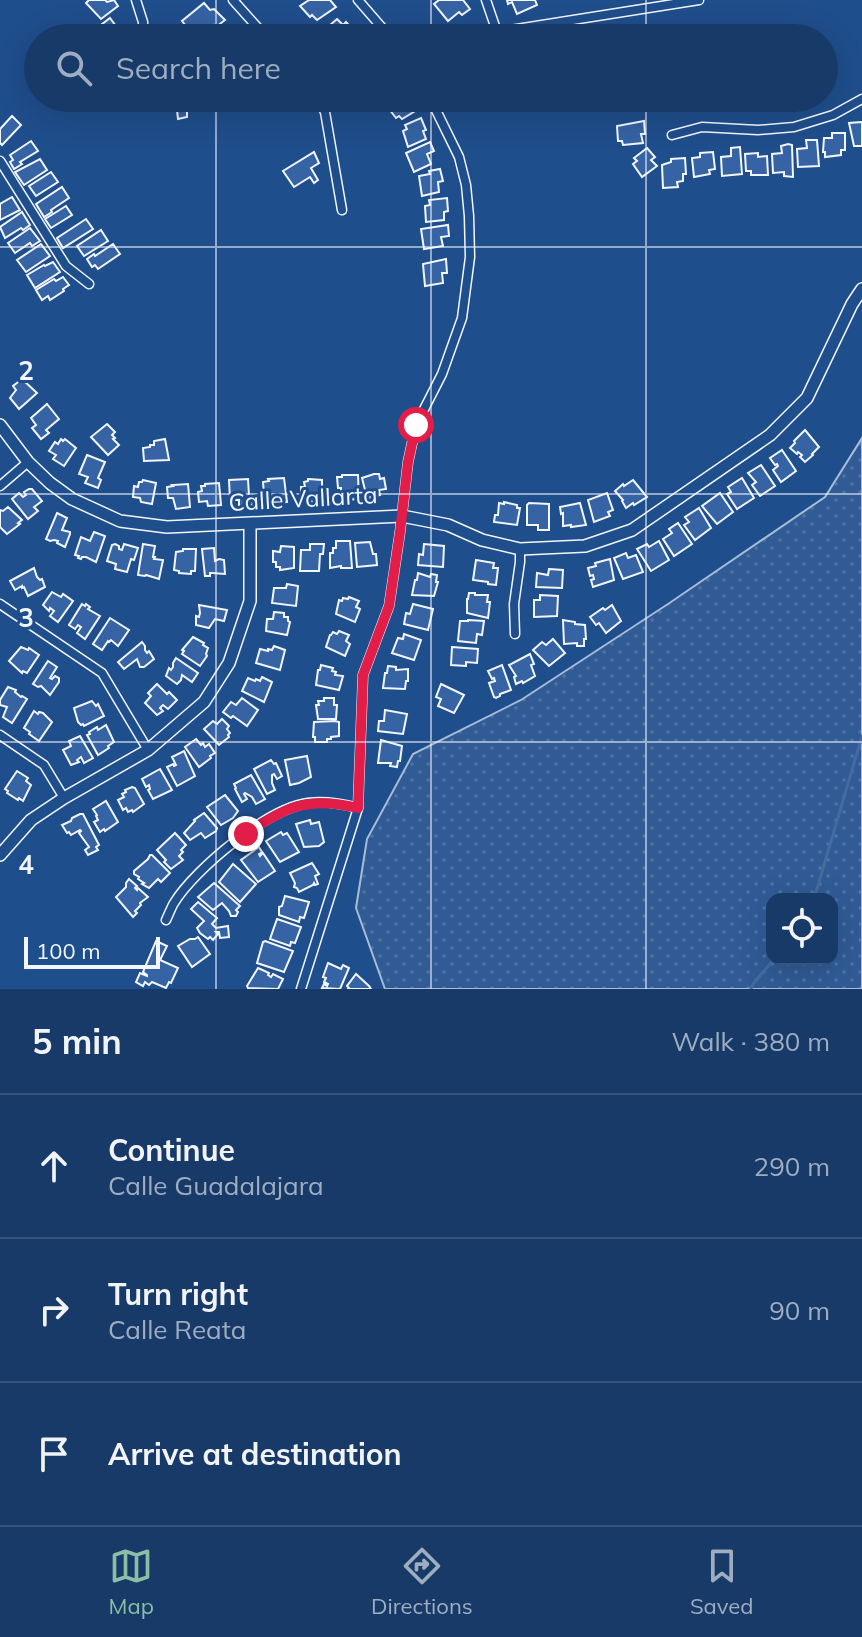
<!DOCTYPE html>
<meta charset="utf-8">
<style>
:root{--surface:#173a69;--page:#20416f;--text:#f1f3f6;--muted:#9eadc0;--line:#36547d;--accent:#8abfa5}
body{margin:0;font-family:Mulish,sans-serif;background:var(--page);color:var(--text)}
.controls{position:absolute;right:24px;bottom:24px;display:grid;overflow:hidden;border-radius:16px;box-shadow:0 8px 32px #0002}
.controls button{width:72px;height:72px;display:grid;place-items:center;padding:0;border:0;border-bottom:2px solid var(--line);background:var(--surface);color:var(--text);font:40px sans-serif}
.scale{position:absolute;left:24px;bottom:20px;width:136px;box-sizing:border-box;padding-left:8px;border:4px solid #f2f6ff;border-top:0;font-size:22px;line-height:28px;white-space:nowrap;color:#f2f6ff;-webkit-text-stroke:6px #1f4e8c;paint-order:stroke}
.stop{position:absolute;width:24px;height:24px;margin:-18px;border:6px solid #e11d48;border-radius:50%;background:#fff}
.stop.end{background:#e11d48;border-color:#fff;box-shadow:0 2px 8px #0008}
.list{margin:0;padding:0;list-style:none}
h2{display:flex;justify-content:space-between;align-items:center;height:104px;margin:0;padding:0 32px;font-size:34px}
h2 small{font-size:26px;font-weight:400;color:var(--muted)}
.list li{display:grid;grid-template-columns:52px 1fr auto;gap:24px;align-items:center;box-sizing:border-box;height:144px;padding:0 32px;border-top:2px solid var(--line)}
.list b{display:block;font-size:30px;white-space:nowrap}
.list p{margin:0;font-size:26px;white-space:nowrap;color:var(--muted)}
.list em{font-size:26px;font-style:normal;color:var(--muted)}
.icon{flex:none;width:44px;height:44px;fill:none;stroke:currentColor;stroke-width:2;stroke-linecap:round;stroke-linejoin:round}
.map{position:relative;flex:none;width:862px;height:989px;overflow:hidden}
.search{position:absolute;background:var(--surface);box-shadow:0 8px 32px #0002;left:24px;right:24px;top:24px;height:88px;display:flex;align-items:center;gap:20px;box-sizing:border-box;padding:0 28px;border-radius:44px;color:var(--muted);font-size:30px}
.sheet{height:536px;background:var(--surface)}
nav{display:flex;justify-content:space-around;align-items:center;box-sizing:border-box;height:112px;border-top:2px solid var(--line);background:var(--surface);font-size:22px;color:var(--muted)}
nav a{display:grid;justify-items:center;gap:4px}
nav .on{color:var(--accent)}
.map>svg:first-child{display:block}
</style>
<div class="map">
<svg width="862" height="989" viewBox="0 0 862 989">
<defs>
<pattern id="grass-dots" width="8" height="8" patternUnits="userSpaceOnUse" patternTransform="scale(2)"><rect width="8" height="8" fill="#305b95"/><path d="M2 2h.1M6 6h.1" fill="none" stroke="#4e73a5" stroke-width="1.8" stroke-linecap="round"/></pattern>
</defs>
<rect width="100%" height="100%" fill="#1f4e8c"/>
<!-- grass -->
<path fill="url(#grass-dots)" stroke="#a8bbd7" stroke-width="2" fill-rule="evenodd" d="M862,438V989H385L356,908L367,839L413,754L521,700L668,604L825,497ZM772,899H832V959H772Z"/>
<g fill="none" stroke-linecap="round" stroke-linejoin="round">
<!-- stream -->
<g stroke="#446ba0" stroke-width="3">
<polyline points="814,899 862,736"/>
<polyline points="751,989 753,984 774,959"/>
</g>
</g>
<!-- building -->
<g fill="#3563a3" stroke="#f2f6ff" stroke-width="2">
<polygon points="89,0 105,0 107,2 114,0 118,6 101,19 86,3"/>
<polygon points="309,0 330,0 336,7 317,20 312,15 310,17 300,6"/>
<polygon points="439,0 463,0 470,9 462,15 459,12 448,21 434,4"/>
<polygon points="507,0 535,0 537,5 517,14 512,2 508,4"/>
<polygon points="204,3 210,10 214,9 225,20 216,27 214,25 204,35 196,26 190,31 182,21"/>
<polygon points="110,18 121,33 117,35 119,38 97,38 92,32"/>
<polygon points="337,19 343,25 346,22 355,32 348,38 329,38 323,31"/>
<polygon points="156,98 193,98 196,110 187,111 187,117 178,119 176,101 157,104"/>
<polygon points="398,98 404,98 407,102 411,100 417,110 402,119 399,116 396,118 386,105"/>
<polygon points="12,116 21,125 2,145 0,143 0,129"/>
<polygon points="421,118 426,130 423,131 426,139 408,147 403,131 407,129 405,125"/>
<polygon points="644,121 645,134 641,134 643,143 623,145 622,141 618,141 617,126"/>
<polygon points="862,122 862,146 854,146 849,123"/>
<polygon points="832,133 845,133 845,150 841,150 841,155 825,157 825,152 823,152 824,138 832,138"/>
<polygon points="806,140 817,140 819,166 798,167 797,149 807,148"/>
<polygon points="31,141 38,151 20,162 22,164 14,169 10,162 13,160 10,155"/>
<polygon points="430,142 434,151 427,154 431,164 414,172 406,153"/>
<polygon points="788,144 792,145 793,177 784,176 784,172 773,173 772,154 782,153 781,146"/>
<polygon points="740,147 742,174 722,176 721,157 731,156 731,148"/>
<polygon points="647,148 655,157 651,160 657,166 642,177 633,164 637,161 634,158"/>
<polygon points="314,152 319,163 311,168 318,180 314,183 310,177 294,187 283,171"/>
<polygon points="713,152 715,169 709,170 710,174 694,177 692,158 700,157 700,153"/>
<polygon points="758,153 758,157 767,156 768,175 751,175 751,171 746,171 745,154"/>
<polygon points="685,158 686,174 683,174 683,181 677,182 678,187 663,188 662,165 671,162 671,159"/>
<polygon points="40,159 47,170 24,185 15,172"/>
<polygon points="440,169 443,181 438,182 439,192 422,196 419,176 430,174 429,171"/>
<polygon points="51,172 58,182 36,196 29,186"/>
<polygon points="62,187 69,198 51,210 52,212 44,217 36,204"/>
<polygon points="12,197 20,210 0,220 0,204"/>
<polygon points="447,198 448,211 444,212 444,220 426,222 425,206 430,205 429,200"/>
<polygon points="66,206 72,215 51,228 45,219"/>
<polygon points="22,212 30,225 23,230 21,228 5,238 0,227"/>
<polygon points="86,219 93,229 63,248 57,238"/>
<polygon points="448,225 449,236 441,237 443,246 424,249 421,229"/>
<polygon points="30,228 40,241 32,246 30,243 15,253 8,243"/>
<polygon points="101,230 108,241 84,256 77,246"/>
<polygon points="41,244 50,256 26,272 17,260"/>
<polygon points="113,244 120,254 98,269 95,265 92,267 87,259 94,254 95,256"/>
<polygon points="446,259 447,273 442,273 443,283 425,286 423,264"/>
<polygon points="53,262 60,272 35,288 27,275 44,265 45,266"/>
<polygon points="63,277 69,285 63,289 64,291 50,300 48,296 42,300 36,290 54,279 56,281"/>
<polygon points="22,379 37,393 19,409 10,398 16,390 13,386"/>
<polygon points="47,404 59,419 46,430 49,433 41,439 32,428 36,425 31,418"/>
<polygon points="107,424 115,432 112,435 115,438 113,439 119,445 108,455 91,437"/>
<polygon points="805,430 819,447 812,454 813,455 805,462 800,457 802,455 798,452 797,454 790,448 795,443 794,441"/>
<polygon points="61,439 63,441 65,439 76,448 64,466 53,459 56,455 49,451 55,442 58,444"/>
<polygon points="165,439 169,460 144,461 143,448 150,447 150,445 154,445 154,441"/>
<polygon points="782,450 796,471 781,482 773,470 778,466 777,464 775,465 770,458"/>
<polygon points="87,455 105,462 98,478 101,480 98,488 85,483 88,477 79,474"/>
<polygon points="761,465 775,486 760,496 752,485 756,482 748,473"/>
<polygon points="374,474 379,474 380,479 384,478 386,489 379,490 380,495 367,498 362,478"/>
<polygon points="342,475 358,475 359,499 345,500 345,492 341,492 341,488 338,488 337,477 342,477"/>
<polygon points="284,478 287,502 273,504 272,496 269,497 269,493 264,494 263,482 269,481 268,479"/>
<polygon points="742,478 754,498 737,509 727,494 731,492 728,487"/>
<polygon points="248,479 249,496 252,495 253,505 239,506 239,500 230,500 229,480"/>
<polygon points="308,479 322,480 322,501 311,502 309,497 301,498 301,487 305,487 304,482 308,481"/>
<polygon points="143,480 156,483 152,504 141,502 140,498 133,497 134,486 138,487 139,482 142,482"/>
<polygon points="633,480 647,497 634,505 633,503 626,508 622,501 623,500 615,491 623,484 624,486"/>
<polygon points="219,483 221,505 208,506 207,501 199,502 198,492 202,491 201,486 205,486 205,484"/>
<polygon points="188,484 190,507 176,509 173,498 168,498 167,487 173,486 172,485"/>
<polygon points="29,489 32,489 42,501 34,507 38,511 28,519 12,499 19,493 23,497 26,495 24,492"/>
<polygon points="607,493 613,510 608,512 610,516 594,522 588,500"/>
<polygon points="720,493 733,512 717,524 702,506"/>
<polygon points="504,502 517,505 517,508 520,508 517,525 494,522 495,515 498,515 499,503 504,504"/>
<polygon points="529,503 549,504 549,530 538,530 538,525 527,525 527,505"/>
<polygon points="580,503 586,525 571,527 571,525 563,526 563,513 561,514 560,507"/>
<polygon points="8,507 22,520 18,523 20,524 7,534 0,527 0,510 3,511"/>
<polygon points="699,508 711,528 695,540 684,525 689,522 685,517"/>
<polygon points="57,513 67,518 62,530 70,532 70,534 65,547 57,543 58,541 54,540 50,541 46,539"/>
<polygon points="678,523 692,544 674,556 663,539 672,533 669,529"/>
<polygon points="94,532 105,536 96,562 86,557 82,557 81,559 78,558 79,556 75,555 81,537 90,541"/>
<polygon points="336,541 350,541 352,568 341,568 341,566 330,568 330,553 333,553 333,548 336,548"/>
<polygon points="659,541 669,560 651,571 637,549 647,544 649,547"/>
<polygon points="370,542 373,554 376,554 377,565 357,567 355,543"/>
<polygon points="115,544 119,546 119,549 122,550 124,544 138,548 134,560 131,559 127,572 115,569 116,564 107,561 112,545"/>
<polygon points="143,544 155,546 153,557 155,557 154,559 163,560 159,579 146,575 145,576 138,575"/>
<polygon points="310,544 324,544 323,554 320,554 319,571 300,571 301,550 310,550"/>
<polygon points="424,544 444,546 443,567 418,565 419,554 423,555"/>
<polygon points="281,546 294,547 294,568 280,570 280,567 276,567 276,562 273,562 273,551 280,552"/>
<polygon points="214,548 215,561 219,559 224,560 225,574 212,573 210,573 210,576 205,576 202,549"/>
<polygon points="183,549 196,549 195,571 191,571 191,574 179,573 179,571 174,570 176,552 183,551"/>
<polygon points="626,553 628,558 636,555 643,572 623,579 614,558"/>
<polygon points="610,559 614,580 593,587 591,580 594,579 593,575 590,576 588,568 596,566 595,563"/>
<polygon points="476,560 494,563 493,568 498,568 496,585 488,584 488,582 473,580"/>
<polygon points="34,568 37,577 40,580 42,579 45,587 28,596 24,587 22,588 22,586 15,590 10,581"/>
<polygon points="549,569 563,570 562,588 536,587 537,573 548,575"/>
<polygon points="418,573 430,577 431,574 437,575 436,582 438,582 434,596 412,595 415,580 417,580"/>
<polygon points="287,584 298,586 296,606 272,603 274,588 286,588"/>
<polygon points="52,592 61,597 63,594 73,601 58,622 50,616 54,611 50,608 49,611 43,605"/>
<polygon points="469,593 475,593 475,595 488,595 487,602 490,602 488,618 467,613 467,599 468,599"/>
<polygon points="540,595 558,596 557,616 534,617 534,600 540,600"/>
<polygon points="349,597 359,601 356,607 360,609 355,622 336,614 339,600 342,601 343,598 348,599"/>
<polygon points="82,604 85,606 86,604 90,607 88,609 100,616 85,639 77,633 81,627 78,625 75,629 69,625"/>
<polygon points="413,604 433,609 428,630 404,624 406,613 410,614"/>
<polygon points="199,605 227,610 224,621 215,619 209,628 196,625 196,616 199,617 200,613"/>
<polygon points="612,605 621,621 606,633 599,623 596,625 590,617 603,608 605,610"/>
<polygon points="274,612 284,613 284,617 288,617 288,621 290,622 287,635 266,631 267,619 273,619"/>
<polygon points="110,618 129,630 118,646 111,640 109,642 108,641 102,650 93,644"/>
<polygon points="468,620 484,621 482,635 477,634 476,643 458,641 460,621 468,621"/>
<polygon points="563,620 575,622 575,624 585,625 586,639 584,639 584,646 577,646 577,643 564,644"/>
<polygon points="339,631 349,635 346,641 350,644 345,656 326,647 330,635 331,635 333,632 337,634"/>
<polygon points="404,634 421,640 414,660 392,653 398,638 403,639"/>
<polygon points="193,637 204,643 203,645 208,648 206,654 207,656 200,666 182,654 184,651 182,650"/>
<polygon points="553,639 565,653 549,666 533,650 542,642 546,645"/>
<polygon points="142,642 145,646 145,650 147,653 149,651 154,659 144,667 140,667 137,659 124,669 118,662"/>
<polygon points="274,646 285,650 280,670 256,663 260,649 268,651 268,649 272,650"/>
<polygon points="21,647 28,650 29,648 39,655 27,673 23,671 22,673 9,661"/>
<polygon points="452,647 478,649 477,663 466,662 466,666 451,665"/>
<polygon points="530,654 534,664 531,665 535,676 523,683 522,681 516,684 514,677 516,676 509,665"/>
<polygon points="176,658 198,673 192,682 182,675 181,680 177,684 166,676 169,668 171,670 173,667 173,663"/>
<polygon points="48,661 57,667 50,678 52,679 55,676 59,678 59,682 50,695 41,686 38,687 33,684"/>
<polygon points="321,665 333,668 332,671 336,672 335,675 343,676 339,690 316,685 318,670 320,670"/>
<polygon points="502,665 511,690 500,694 500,696 496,698 494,697 489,683 495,681 494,678 492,679 488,671"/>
<polygon points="388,666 396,667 396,670 408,669 408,681 406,681 405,689 383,688 385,673 387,673"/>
<polygon points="262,677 272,682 264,702 242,691 248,678 255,681 256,679 260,681"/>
<polygon points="157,684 167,694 169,692 177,700 168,709 163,705 160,708 163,711 157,715 145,703 151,696 148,693"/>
<polygon points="441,684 464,695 454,713 438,706 441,699 436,697"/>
<polygon points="8,687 16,690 15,692 21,697 22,696 27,699 12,723 3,717 7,707 0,705 0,700"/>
<polygon points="242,698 258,710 247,726 233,716 231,718 223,712 231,702 236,705"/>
<polygon points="324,698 334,698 334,705 337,705 336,719 318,719 316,705 319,705 318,701 324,701"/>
<polygon points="92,701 96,706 98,704 104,716 84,726 83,724 81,725 78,722 74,708"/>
<polygon points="385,710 407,714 403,734 378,731 379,721 384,721"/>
<polygon points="34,711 38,714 39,712 43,713 52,722 39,741 29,734 30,732 24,728"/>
<polygon points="222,719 229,726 227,729 230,733 228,735 229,737 219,745 204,729 213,721 217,724"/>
<polygon points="335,721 339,722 339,736 331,737 331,739 327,739 327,742 315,742 315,737 313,737 314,722"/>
<polygon points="106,725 114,742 108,746 109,748 98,755 87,735 90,734 89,732 97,727 98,730"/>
<polygon points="80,736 93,758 84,763 81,757 77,760 79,762 71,765 63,750 71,746 69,741"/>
<polygon points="196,739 201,745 203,743 205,747 209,744 215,753 210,756 211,758 199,767 185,747"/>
<polygon points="381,740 402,746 400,761 398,761 397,767 390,766 391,763 378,763"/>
<polygon points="184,751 195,776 177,786 167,767 173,764 174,766 176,765 172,757"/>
<polygon points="307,756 311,777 299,783 290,785 285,760"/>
<polygon points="271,760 274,764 276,763 282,776 277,779 274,774 272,775 272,783 275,790 267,794 254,769"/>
<polygon points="160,769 172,790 153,799 148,790 150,789 149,785 146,787 142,779"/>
<polygon points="17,771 28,778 26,781 31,785 23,801 19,798 18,800 7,793 8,791 5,789"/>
<polygon points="251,775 265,799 256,804 252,797 245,793 244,794 247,799 242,802 235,789 236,788 234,784"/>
<polygon points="132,787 135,788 144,804 133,812 132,810 128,812 126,808 123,810 118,800 124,797 122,794 126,792 125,790"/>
<polygon points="225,795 238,811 233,818 221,825 207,807"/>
<polygon points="106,801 118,822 105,831 104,829 100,832 94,822 98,820 96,816 97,815 93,809"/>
<polygon points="204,813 217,828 216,831 205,838 201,833 190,840 184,833 195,821 194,820"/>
<polygon points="80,814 83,814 99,845 96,847 98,850 88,855 85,850 89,847 79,833 81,831 80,830 71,835 69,832 67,833 62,825 71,821 72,818"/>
<polygon points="310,820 311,824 319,822 324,842 319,846 304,847 296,824"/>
<polygon points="281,832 283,835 287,833 299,852 280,862 266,841"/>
<polygon points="175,833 186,845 181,850 183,852 179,856 183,860 171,869 164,862 166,860 157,850"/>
<polygon points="259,847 262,852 259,854 260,856 263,853 275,871 258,882 241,860"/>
<polygon points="150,855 152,855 170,873 161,882 158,879 149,888 142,884 144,883 138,879 139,877 134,874 134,871 148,859"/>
<polygon points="312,863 319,874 315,876 318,884 315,885 314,883 313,885 299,892 297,888 294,887 295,883 290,873"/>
<polygon points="233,864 256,884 240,902 219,882"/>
<polygon points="129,879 137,886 135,888 137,890 138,888 148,897 140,903 141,905 135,911 137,913 133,917 116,897 126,887 126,883"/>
<polygon points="214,883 240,906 236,910 238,912 236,916 231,916 229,911 222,903 213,910 198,897"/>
<polygon points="285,896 309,902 304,918 300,917 299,922 279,915 279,907 282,906"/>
<polygon points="198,902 217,918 212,924 216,928 228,926 229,937 220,938 219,932 216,932 218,934 213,940 210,937 208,939 200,933 197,928 204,921 191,909"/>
<polygon points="277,919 301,927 295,943 291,942 290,946 270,939"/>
<polygon points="198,937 210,954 192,967 178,946 190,939 195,939"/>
<polygon points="156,941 167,946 160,960 178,968 171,983 169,982 166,988 152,982 149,985 145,982 143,986 136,982 140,973 147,976 147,975 143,972"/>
<polygon points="265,941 293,951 284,972 257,963 263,942"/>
<polygon points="328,963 341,969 343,965 349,968 340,989 322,988 324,984 327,986 328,984 324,982 326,978 323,977"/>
<polygon points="258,968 269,973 268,975 271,977 273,974 283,979 278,989 248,988 247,986"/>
<polygon points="356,974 369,986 371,989 348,989 349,988 347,986"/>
</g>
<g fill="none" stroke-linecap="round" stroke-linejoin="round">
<!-- street casing -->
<g stroke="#f2f6ff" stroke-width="11">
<g id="street">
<polyline points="136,0 143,22 144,38"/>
<polyline points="233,0 267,38"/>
<polyline points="358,0 391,38"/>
<polyline points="486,0 497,32"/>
<polyline points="485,38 497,32 699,0"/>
<polyline points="317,98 325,112 342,210"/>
<polyline points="672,135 702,127 758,130 794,127 833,115 862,99"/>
<polyline points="0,161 66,266 89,284"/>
<polyline points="0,486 28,462"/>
<polyline points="0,604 102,673 148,750"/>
<polyline points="515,634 514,604 520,562 520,549"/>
<polyline points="0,735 44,765 64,798"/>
<path d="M166,920C169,914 171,908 174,903C195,869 268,808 308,803C324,801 343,804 358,808"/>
<polyline points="301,989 358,808 363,675 389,606 400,532 408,462 416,425 442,374 462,318 470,257 469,216 466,185 459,157 430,98"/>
</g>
</g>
<!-- secondary casing -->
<g stroke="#f2f6ff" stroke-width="14">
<g id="secondary">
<polyline points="0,425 28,462 50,483 72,499 120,521 167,527 402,516 448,525 482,540 520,549 585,546 632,530 770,435 807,398 852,304 862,289"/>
<polyline points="0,855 31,820 64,798 148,750 204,702 229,663 250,601 250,524"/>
</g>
</g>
<!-- street -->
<use href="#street" stroke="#1f4e8c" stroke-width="8"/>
<!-- secondary -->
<use href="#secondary" stroke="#1f4e8c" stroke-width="11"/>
</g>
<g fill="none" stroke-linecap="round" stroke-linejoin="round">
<!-- route -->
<path stroke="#e11d48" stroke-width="10" d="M246,834C286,806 309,796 358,808L363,675L389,606L400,532L408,462L416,425"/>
</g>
<!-- grid -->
<path fill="none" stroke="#f2f6ff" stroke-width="2" stroke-opacity="0.55" d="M216,0V38M431,0V38M646,0V38M216,98V989M431,98V989M646,98V989M0,247H862M0,494H862M0,742H862"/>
<g text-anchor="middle" stroke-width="6" stroke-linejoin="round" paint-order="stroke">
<!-- street labels -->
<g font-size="24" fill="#f2f6ff" stroke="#1f4e8c">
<text transform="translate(303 499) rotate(-3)" y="8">Calle Vallarta</text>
</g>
</g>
<g font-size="26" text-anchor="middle" font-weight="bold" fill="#f2f6ff" stroke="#1f4e8c" stroke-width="6" stroke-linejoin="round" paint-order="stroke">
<text x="26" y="380">2</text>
<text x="26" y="627">3</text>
<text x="26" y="874">4</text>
</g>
</svg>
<div class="controls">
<button><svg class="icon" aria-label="locate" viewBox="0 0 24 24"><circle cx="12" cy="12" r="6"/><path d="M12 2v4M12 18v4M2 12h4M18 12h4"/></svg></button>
</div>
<div class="scale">100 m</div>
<div class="stop" style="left:416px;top:425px"></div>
<div class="stop end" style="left:246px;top:834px"></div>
<div class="search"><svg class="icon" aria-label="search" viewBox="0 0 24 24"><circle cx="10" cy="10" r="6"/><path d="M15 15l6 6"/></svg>Search here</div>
</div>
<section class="sheet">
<h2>5 min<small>Walk · 380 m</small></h2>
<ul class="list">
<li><svg class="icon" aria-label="ahead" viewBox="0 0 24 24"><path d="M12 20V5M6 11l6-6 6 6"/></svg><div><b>Continue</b><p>Calle Guadalajara</p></div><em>290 m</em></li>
<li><svg class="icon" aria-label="right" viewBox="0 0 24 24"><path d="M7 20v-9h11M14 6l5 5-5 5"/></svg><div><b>Turn right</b><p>Calle Reata</p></div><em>90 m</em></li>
<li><svg class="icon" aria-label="arrive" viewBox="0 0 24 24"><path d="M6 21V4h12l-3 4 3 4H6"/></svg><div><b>Arrive at destination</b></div></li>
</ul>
</section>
<nav>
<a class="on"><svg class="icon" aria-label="map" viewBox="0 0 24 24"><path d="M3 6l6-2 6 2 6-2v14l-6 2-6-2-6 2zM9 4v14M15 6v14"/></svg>Map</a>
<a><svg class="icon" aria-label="directions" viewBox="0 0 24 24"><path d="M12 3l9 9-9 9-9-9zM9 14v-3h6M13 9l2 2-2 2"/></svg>Directions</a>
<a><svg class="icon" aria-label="saved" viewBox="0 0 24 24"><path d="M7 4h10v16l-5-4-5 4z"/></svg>Saved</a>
</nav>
